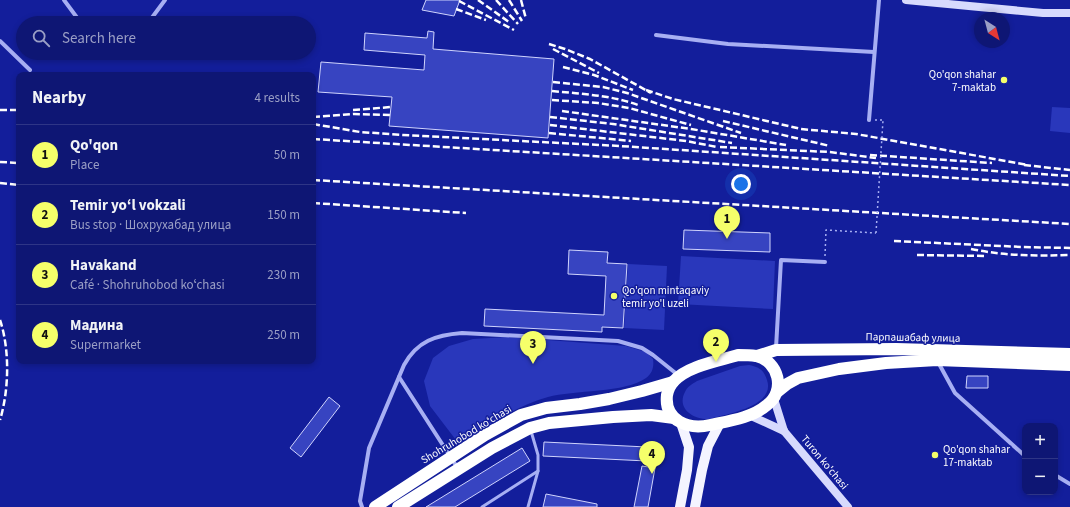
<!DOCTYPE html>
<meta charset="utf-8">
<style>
:root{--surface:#0e1674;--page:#1c237c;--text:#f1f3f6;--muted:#9b9fc5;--line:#2e3586;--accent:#f5ff6a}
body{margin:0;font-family:"Source Sans 3",sans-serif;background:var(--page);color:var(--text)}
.controls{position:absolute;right:12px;bottom:12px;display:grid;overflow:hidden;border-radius:8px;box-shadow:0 2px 6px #0003}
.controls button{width:36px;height:36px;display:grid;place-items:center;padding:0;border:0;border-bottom:1px solid var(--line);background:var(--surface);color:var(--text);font:20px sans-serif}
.compass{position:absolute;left:974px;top:12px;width:36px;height:36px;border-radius:50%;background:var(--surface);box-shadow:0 2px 6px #0003;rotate:144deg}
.you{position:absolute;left:741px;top:184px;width:14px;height:14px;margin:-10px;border:3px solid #fff;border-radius:50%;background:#1a73e8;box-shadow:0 0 0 6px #1a73e833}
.badge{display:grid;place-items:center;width:26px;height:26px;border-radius:50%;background:var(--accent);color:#111;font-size:13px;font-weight:700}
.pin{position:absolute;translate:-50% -33px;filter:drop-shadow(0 1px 2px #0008)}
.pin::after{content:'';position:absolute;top:21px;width:14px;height:12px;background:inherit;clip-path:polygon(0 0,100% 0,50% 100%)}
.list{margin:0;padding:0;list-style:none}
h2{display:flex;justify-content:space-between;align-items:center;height:52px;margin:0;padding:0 16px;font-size:17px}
h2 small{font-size:13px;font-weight:400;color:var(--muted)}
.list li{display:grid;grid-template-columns:26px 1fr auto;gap:12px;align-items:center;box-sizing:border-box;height:60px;padding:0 16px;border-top:1px solid var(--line)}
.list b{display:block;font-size:15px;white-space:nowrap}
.list p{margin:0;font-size:13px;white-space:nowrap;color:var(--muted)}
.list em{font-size:13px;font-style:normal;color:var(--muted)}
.icon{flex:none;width:22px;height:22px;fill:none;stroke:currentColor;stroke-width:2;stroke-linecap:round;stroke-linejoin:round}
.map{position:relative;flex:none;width:1070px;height:507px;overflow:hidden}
.search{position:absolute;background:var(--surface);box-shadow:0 2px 6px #0003;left:16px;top:16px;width:300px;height:44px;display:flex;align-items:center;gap:10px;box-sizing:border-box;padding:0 14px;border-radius:22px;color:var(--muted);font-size:15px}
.panel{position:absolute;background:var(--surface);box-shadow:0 2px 6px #0003;left:16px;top:72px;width:300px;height:292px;border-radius:8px}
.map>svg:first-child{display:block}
</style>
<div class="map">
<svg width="1070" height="507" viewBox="0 0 1070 507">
<rect width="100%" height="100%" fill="#131e9b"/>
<!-- green -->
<g fill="#2937bb">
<polygon points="1052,107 1070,108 1070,133 1050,131"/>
<polygon points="681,256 775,261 773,309 678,304"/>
<polygon points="628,264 667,266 664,330 624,328"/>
<path d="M508,337L626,346L646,352L653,359C654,366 653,373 646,378C626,393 573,390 548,397C515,406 487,426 459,444L430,406L424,381L433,358L449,346L473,339Z"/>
<path d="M749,365C759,367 764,370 767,380C776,406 727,414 709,419C694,420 676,409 685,392C687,387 692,384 697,381L740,366Z"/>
</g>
<!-- building -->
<g fill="#3744c1" stroke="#d0d4fd">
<polygon points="426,0 460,0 454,16 422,10"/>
<polygon points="428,31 434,32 433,49 554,59 548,138 389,126 392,97 318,92 321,62 424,70 425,55 364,50 365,33 427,38"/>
<polygon points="684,230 770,233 770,252 683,249"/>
<polygon points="569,250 608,252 607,263 627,264 623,328 602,327 602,332 484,326 485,309 604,315 606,276 568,274"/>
<polygon points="967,376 988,376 988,388 966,388"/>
<polygon points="329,397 340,406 301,457 290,448"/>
<polygon points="544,442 647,447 647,461 543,456"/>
<polygon points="522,448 530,461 455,507 426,507"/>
<polygon points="642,466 655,468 648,507 634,507"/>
<polygon points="546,494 597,504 597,507 543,507"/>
</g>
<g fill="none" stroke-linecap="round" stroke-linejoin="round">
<!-- path -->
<g stroke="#a7aff3" stroke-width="1.5" stroke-dasharray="2 3" stroke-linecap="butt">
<polyline points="875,120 883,120"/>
<polyline points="825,256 826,230 876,233"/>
</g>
<!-- lane -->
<g stroke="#a7aff3" stroke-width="3">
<polyline points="482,507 538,471"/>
<polyline points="528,507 538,471 538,455 531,431"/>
</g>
<!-- street -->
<g stroke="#a7aff3" stroke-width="4">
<polyline points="64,0 81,23"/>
<polyline points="148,23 165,0"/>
<polyline points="656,35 728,44 874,52"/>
<polyline points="0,41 30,70"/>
<polyline points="869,120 879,0"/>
<polyline points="776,348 781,260 825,262"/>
<polyline points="938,362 955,393 1025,456"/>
<polyline points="399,377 457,467"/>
<polyline points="1055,475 1070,484"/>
<path d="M362,507L360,501L369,448L404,365C417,341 436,335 462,333L618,341L642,348L653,355L678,375"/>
</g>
<!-- secondary -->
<g stroke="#d7dafd" stroke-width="8">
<polyline points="906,0 1043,13 1070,13"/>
<polyline points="774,399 784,431 848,507"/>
<polyline points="749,415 784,431"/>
</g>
<!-- primary -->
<g stroke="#f4f4ff" stroke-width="10">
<polyline points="680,507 687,470 689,447 681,423"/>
<polyline points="695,507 702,470 708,446 720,423"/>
</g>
<!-- highway -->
<g stroke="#fff" stroke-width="12">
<path d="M738,355C744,355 750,355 756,356C779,361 786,391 767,405C752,418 729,421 710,425C689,430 664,421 667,395C668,390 670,385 674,381C688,366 718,361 738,355Z"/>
<polyline points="757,356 776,350 896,349 1070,354"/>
<polyline points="777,392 787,384 798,378 839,369 886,363 937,360 1070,365"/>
<polyline points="375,507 485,435 521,415 546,408 580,404 609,399 642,391 673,382"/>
<polyline points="398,507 492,448 530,428 549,423 613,417 651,415 674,418"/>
</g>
<!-- rail -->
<g stroke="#fff" stroke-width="2.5" stroke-dasharray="7 3" stroke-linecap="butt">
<polyline points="478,0 509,22"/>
<polyline points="496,0 518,24"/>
<polyline points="509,0 522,21"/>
<polyline points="521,0 526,19"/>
<polyline points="459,1 514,30"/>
<polyline points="456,9 486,20"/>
<polyline points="549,44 565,49 590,59 651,93"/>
<polyline points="553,49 599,73"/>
<polyline points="563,67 594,75 633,90"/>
<polyline points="553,82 603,87 627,93 741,133"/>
<polyline points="646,90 673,99 801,129 856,134 1028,165"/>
<path d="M552,91C581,94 611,95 638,105"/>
<polyline points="552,100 598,103 629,108 691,125"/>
<polyline points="0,110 19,110"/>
<polyline points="353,110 391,107"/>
<polyline points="562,111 691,129 786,145"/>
<polyline points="313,117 354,114 390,115"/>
<polyline points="550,117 613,124 732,143"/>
<polyline points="723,121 830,146"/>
<polyline points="313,124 360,132 403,135 620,146 1070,176"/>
<polyline points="550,125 686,141 717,147"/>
<polyline points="549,133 631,141"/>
<polyline points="313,139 1070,185"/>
<polyline points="720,147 830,152 876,158"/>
<polyline points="870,155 992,163"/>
<polyline points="0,162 19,163"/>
<polyline points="1024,165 1070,170"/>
<polyline points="313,180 1070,224"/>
<polyline points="0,183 19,185"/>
<polyline points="313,203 466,213"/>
<polyline points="894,241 1023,247 1070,248"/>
<path d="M971,249C1006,256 1035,256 1070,255"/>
<polyline points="917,255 986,256"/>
<path d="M0,320C10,350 9,390 0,420"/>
</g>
<!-- path-bridge -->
<polyline stroke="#a7aff3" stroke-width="1.5" stroke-dasharray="2 3" stroke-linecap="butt" points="876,233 883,120"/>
</g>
<!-- markers -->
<g fill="#f5ff6a" stroke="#131e9b" stroke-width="1.5">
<circle cx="1004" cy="80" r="4"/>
<circle cx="614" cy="296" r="4"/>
<circle cx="935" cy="455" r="4"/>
</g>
<g text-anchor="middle" stroke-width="3" stroke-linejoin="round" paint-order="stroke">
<!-- poi labels -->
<g font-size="11" fill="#fff" stroke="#131e9b" text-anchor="start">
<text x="996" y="78" text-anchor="end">Qo'qon shahar<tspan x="996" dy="13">7-maktab</tspan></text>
<text x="622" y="294">Qo'qon mintaqaviy<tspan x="622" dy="13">temir yo'l uzeli</tspan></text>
<text x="943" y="453">Qo'qon shahar<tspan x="943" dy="13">17-maktab</tspan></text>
</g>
<!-- street labels -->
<g font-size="11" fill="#fff" stroke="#131e9b">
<text transform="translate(913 337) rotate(1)" y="4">Парпашабаф улица</text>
<text transform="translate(466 434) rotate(-31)" y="4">Shohruhobod koʻchasi</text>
<text transform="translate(825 462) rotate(50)" y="4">Turon ko'chasi</text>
</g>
</g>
</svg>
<div class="controls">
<button>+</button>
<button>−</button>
</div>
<svg class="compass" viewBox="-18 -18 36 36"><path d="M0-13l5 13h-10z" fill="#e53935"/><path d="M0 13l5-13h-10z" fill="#9b9fc5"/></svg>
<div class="you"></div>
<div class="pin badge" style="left:727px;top:239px">1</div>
<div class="pin badge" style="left:716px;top:362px">2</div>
<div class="pin badge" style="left:533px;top:364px">3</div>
<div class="pin badge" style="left:652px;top:474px">4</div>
<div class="search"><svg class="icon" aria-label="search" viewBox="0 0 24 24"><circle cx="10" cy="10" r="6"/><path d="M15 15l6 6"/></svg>Search here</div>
<section class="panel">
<h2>Nearby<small>4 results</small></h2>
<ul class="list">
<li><span class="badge">1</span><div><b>Qo'qon</b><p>Place</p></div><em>50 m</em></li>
<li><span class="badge">2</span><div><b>Temir yo‘l vokzali</b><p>Bus stop · Шохрухабад улица</p></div><em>150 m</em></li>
<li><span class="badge">3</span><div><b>Havakand</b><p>Café · Shohruhobod koʻchasi</p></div><em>230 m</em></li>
<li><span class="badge">4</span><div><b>Мадина</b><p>Supermarket</p></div><em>250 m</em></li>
</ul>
</section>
</div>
